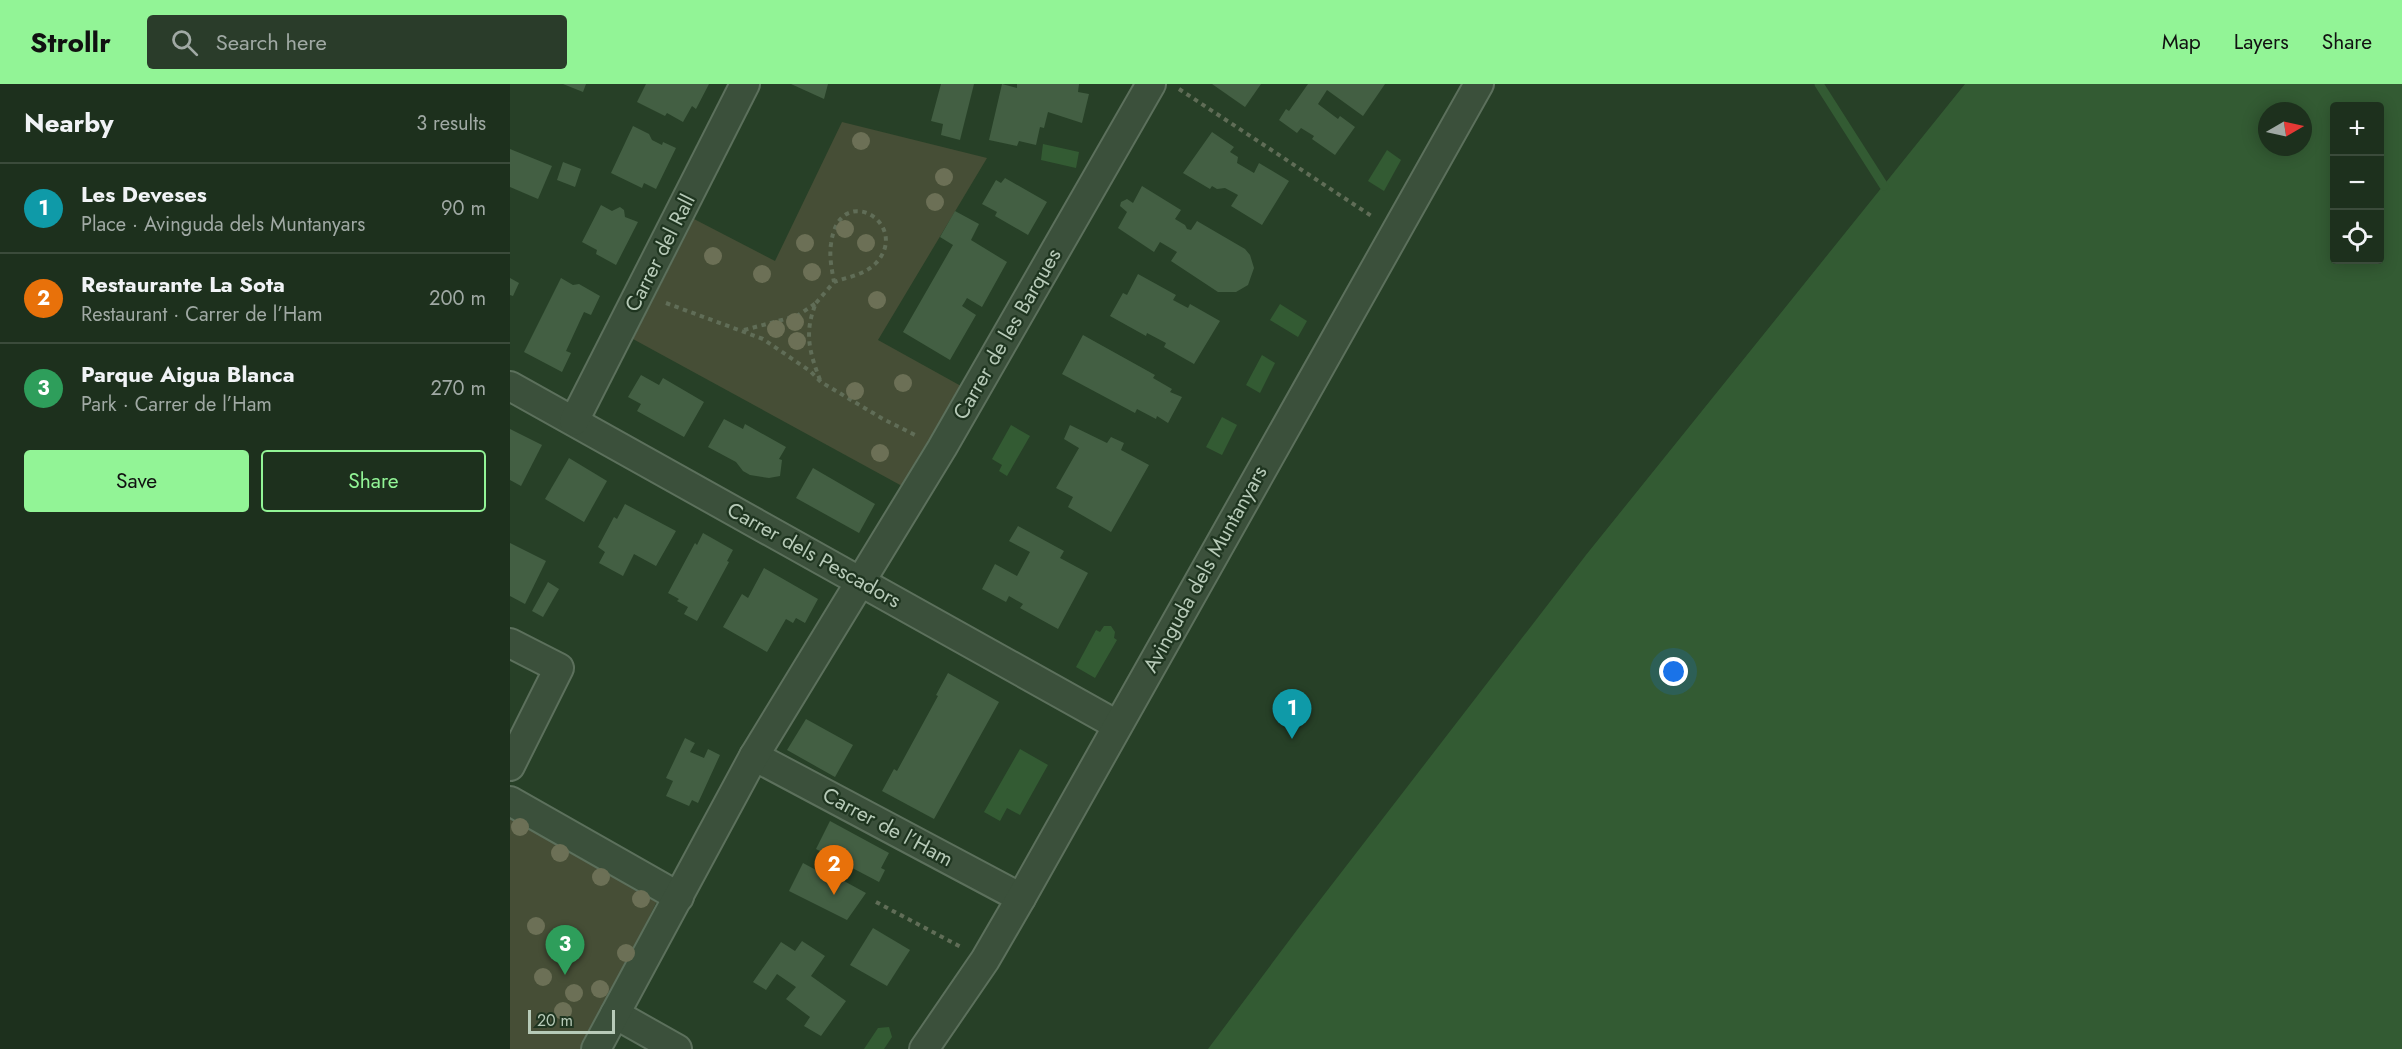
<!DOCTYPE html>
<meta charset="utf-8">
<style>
:root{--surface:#1d301d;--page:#2a3c2a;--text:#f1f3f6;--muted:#a0a9a4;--line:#3b4b3b;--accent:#92f496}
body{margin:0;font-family:Jost,sans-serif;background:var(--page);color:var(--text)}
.controls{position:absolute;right:18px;top:18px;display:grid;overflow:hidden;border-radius:6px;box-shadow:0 3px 15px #0003}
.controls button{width:54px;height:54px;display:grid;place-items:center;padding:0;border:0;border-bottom:2px solid var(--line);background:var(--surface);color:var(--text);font:30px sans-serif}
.compass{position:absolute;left:1748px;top:18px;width:54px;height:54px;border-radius:50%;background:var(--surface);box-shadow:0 3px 15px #0003;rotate:81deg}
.scale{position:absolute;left:18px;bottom:15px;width:87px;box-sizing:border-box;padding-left:6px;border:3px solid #b7cab8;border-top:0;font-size:16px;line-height:21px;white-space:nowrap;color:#b7cab8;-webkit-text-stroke:4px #1f3520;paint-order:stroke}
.you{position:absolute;left:1164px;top:588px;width:21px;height:21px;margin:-15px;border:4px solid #fff;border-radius:50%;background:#1a73e8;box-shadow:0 0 0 9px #1a73e833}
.badge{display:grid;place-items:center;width:39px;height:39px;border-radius:50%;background:var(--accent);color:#fff;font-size:20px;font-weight:700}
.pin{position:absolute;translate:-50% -50px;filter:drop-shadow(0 2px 3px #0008)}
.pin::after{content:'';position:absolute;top:32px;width:21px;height:18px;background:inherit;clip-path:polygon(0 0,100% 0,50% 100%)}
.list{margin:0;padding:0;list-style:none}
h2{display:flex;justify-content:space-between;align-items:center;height:78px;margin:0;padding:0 24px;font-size:26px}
h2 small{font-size:20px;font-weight:400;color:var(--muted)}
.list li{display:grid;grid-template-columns:39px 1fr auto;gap:18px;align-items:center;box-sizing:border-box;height:90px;padding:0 24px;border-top:2px solid var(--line)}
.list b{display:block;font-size:22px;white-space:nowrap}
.list p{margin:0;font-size:20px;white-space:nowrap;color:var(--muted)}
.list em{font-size:20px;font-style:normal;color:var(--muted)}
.actions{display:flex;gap:12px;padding:18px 24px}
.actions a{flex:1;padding:14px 0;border:2px solid var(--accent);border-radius:6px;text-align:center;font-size:21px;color:var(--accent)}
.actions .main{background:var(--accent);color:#111}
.icon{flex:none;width:33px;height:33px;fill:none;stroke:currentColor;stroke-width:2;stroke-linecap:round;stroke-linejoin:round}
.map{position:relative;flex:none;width:1892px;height:965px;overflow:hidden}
header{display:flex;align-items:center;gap:36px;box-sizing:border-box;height:84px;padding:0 30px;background:var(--accent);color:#111}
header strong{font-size:28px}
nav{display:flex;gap:33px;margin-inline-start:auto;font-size:21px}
.search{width:420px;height:54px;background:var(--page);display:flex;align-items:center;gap:15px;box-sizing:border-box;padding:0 21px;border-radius:6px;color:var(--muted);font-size:22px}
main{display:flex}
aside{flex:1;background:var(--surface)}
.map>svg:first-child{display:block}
</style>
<header>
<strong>Strollr</strong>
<div class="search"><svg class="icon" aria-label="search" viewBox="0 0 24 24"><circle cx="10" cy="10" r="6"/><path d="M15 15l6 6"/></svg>Search here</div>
<nav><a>Map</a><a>Layers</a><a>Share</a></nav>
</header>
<main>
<aside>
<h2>Nearby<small>3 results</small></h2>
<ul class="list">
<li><span class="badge" style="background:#0f9aa8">1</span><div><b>Les Deveses</b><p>Place · Avinguda dels Muntanyars</p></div><em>90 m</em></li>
<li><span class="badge" style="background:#e8710a">2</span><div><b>Restaurante La Sota</b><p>Restaurant · Carrer de l’Ham</p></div><em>200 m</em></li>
<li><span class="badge" style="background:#2e9e5b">3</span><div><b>Parque Aigua Blanca</b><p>Park · Carrer de l’Ham</p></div><em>270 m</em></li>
</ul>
<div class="actions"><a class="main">Save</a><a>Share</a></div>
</aside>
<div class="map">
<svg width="1892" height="965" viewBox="0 0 1892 965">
<rect width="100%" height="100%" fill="#274027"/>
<!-- green -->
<g fill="#464e36">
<polygon points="332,38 477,74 368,256 451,302 392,402 123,255 184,135 265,177"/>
<polygon points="0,727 147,817 75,965 0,965"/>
</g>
<!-- water -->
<g fill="#335b33" fill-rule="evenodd">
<path d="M1455,0H1892V965H698L793,838L1076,471ZM1824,22H1870V176H1824ZM1757,27H1793V63H1757Z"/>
<polygon points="533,60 569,68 566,84 531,76"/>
<polygon points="877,66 891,76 874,107 858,97"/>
<polygon points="770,220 797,237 788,253 760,236"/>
<polygon points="752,271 765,279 750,309 736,301"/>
<polygon points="712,333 727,341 712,371 696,363"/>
<polygon points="501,341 520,352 497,392 489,387 492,381 482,375"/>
<polygon points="594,542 601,542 605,548 604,554 607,556 585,594 566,583 586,546 590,548"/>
<polygon points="510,665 538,681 510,731 497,724 490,737 474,728"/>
<polygon points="379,943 382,953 374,965 354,965 368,944"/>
</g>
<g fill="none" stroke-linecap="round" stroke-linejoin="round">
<!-- stream -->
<polyline stroke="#335b33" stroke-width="9" points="1309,0 1374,102"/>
</g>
<!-- building -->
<g fill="#435f43">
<polygon points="53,0 76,0 73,8"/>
<polygon points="136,0 199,0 186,25 182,22 173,38 157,29 155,32 127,18"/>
<polygon points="281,0 318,0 314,15"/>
<polygon points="431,0 464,0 450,56 431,51 433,40 421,37"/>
<polygon points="492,0 507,4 507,0 569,0 568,8 579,10 572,39 538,28 534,44 530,43 526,61 509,57 507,62 479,56"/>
<polygon points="702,0 751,0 735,23"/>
<polygon points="798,0 875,0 853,32 817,6 808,20 828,35 830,32 845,43 825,71 802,55 804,52 791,44 787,49 769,36 776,25 779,27"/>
<polygon points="123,42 139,50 142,56 152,61 153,58 166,64 146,105 134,99 132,104 101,89"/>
<polygon points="702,48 724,63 720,68 728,73 727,79 744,89 749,79 779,97 752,141 721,122 728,111 715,104 707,105 702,102 700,105 673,89"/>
<polygon points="0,65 42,82 28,115 0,103"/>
<polygon points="53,78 71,85 65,103 47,96"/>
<polygon points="495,94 537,118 518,151 485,132 487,128 472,120 486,96 491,99"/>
<polygon points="632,102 671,126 665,135 675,141 677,145 681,146 687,137 735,165 740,171 744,184 738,201 726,208 708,208 661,177 667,168 650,158 644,168 608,144 617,128 610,122 611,118 617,115 623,119"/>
<polygon points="91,121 102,127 110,123 114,126 115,133 128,138 106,181 86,170 87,166 72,158"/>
<polygon points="445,127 469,140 461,156 497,178 472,223 457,214 454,219 452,222 466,231 440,276 393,248 443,161 430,153"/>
<polygon points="628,190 666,211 663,216 678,224 680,220 710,237 684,280 654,263 656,259 637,249 636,252 600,232 613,209 617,211"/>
<polygon points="0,194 9,199 3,212 0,211"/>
<polygon points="51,194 63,201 69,200 90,212 81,231 74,228 56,267 61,269 52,288 14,268"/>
<polygon points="573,251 645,291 643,294 662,305 660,308 672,313 658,339 647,332 646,335 627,325 625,329 552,290"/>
<polygon points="131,291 149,301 153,294 194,318 174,353 127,327 131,320 118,313"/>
<polygon points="214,335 233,345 235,340 276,363 269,375 272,376 270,392 259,394 240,391 233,387 226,378 198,363"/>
<polygon points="560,341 597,359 601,353 614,359 611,366 639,381 601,448 558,423 563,413 546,404 569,364 554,355"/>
<polygon points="0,345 32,361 11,402 0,396"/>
<polygon points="59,374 97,397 74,438 35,415"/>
<polygon points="303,384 365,420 349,449 286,414"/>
<polygon points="115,420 166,447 146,482 124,470 113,492 89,479 95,468 88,463 104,433 107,435"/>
<polygon points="508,442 554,467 550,474 578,489 548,545 510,524 513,520 499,512 496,518 472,505 485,480 507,492 520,468 499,457"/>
<polygon points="193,449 223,466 217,477 219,478 187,537 174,530 178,523 167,517 169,515 158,509 185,459 187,461"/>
<polygon points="0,459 36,477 15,520 0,512"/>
<polygon points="254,484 308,515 295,539 286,534 283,539 276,535 257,568 213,543 232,510 238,514"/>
<polygon points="38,498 49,505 33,533 22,527"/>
<polygon points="438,589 489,618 424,735 372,707 384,685 387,687 428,612 426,611"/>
<polygon points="296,635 343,661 325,693 277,666"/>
<polygon points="175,654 185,659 180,668 194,674 198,665 210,671 188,719 182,716 179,722 156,712 163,697 156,694"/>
<polygon points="320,737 379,769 371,784 375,786 369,798 306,765"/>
<polygon points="293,779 321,794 323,791 356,809 337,836 279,807"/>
<polygon points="363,844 400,866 377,902 340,881"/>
<polygon points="292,857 315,872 301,892 336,917 311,952 294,942 300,933 276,915 286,903 267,890 256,906 243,898 271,858 285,867"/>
</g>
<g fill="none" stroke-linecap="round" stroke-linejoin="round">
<!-- minor casing -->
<g stroke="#5c705c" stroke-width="32">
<g id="minor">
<polyline points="0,302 607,641"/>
<polyline points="64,337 235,0"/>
<polyline points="0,559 49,584 0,682"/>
<polyline points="244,672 511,814"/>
<polyline points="0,717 169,813"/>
<polyline points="105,930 167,965"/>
<polyline points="86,965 244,672 432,364 641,0"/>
<polyline points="414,965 475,876 511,814 969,0"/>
</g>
</g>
<!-- path -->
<g stroke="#606d57" stroke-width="4" stroke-dasharray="4.5 4.5" stroke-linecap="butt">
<polyline points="669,5 863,133"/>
<polyline points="156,219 253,255 300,287 311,298 373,335 407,352"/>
<path d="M306,219L324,198C322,186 319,173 321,160C329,95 402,140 366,179C356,190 338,193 324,198"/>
<path d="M234,246L287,232L306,219C294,248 299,267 310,296"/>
<polyline points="366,818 451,863"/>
</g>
<!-- minor -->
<use href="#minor" stroke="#3b503b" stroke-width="28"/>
</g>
<!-- trees -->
<g fill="#6c7056">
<circle cx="351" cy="57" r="9"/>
<circle cx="434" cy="93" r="9"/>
<circle cx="425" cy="118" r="9"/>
<circle cx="335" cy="145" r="9"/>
<circle cx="295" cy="159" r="9"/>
<circle cx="356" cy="159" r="9"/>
<circle cx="203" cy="172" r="9"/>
<circle cx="302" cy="188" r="9"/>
<circle cx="252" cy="190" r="9"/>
<circle cx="367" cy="216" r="9"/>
<circle cx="285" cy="238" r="9"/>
<circle cx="266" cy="245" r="9"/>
<circle cx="287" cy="257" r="9"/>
<circle cx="393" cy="299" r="9"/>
<circle cx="345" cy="307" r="9"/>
<circle cx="370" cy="369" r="9"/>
<circle cx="10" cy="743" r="9"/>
<circle cx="50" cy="769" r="9"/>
<circle cx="91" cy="793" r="9"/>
<circle cx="131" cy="815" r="9"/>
<circle cx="26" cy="842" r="9"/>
<circle cx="49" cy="853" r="9"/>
<circle cx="116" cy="869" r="9"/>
<circle cx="33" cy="893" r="9"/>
<circle cx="90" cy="905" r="9"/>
<circle cx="64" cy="909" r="9"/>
<circle cx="53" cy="927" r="9"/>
</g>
<g text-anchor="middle" stroke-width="4.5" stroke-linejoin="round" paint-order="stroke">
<!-- street labels -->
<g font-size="21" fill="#b7cab8" stroke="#1f3520">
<text transform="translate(150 169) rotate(-63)" y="7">Carrer del Rall</text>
<text transform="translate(497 250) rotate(-60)" y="7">Carrer de les Barques</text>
<text transform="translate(304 471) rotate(29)" y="7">Carrer dels Pescadors</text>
<text transform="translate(695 485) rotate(-61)" y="7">Avinguda dels Muntanyars</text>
<text transform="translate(378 743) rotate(28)" y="7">Carrer de l’Ham</text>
</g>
</g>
</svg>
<div class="controls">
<button>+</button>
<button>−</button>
<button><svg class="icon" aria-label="locate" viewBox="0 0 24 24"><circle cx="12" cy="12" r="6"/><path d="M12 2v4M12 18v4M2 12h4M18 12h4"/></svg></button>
</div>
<svg class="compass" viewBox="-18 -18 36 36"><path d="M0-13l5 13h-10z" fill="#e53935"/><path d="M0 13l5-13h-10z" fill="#a0a9a4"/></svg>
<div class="scale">20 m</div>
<div class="you"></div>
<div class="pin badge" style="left:782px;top:655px;background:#0f9aa8">1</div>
<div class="pin badge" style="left:324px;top:811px;background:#e8710a">2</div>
<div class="pin badge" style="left:55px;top:891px;background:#2e9e5b">3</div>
</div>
</main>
